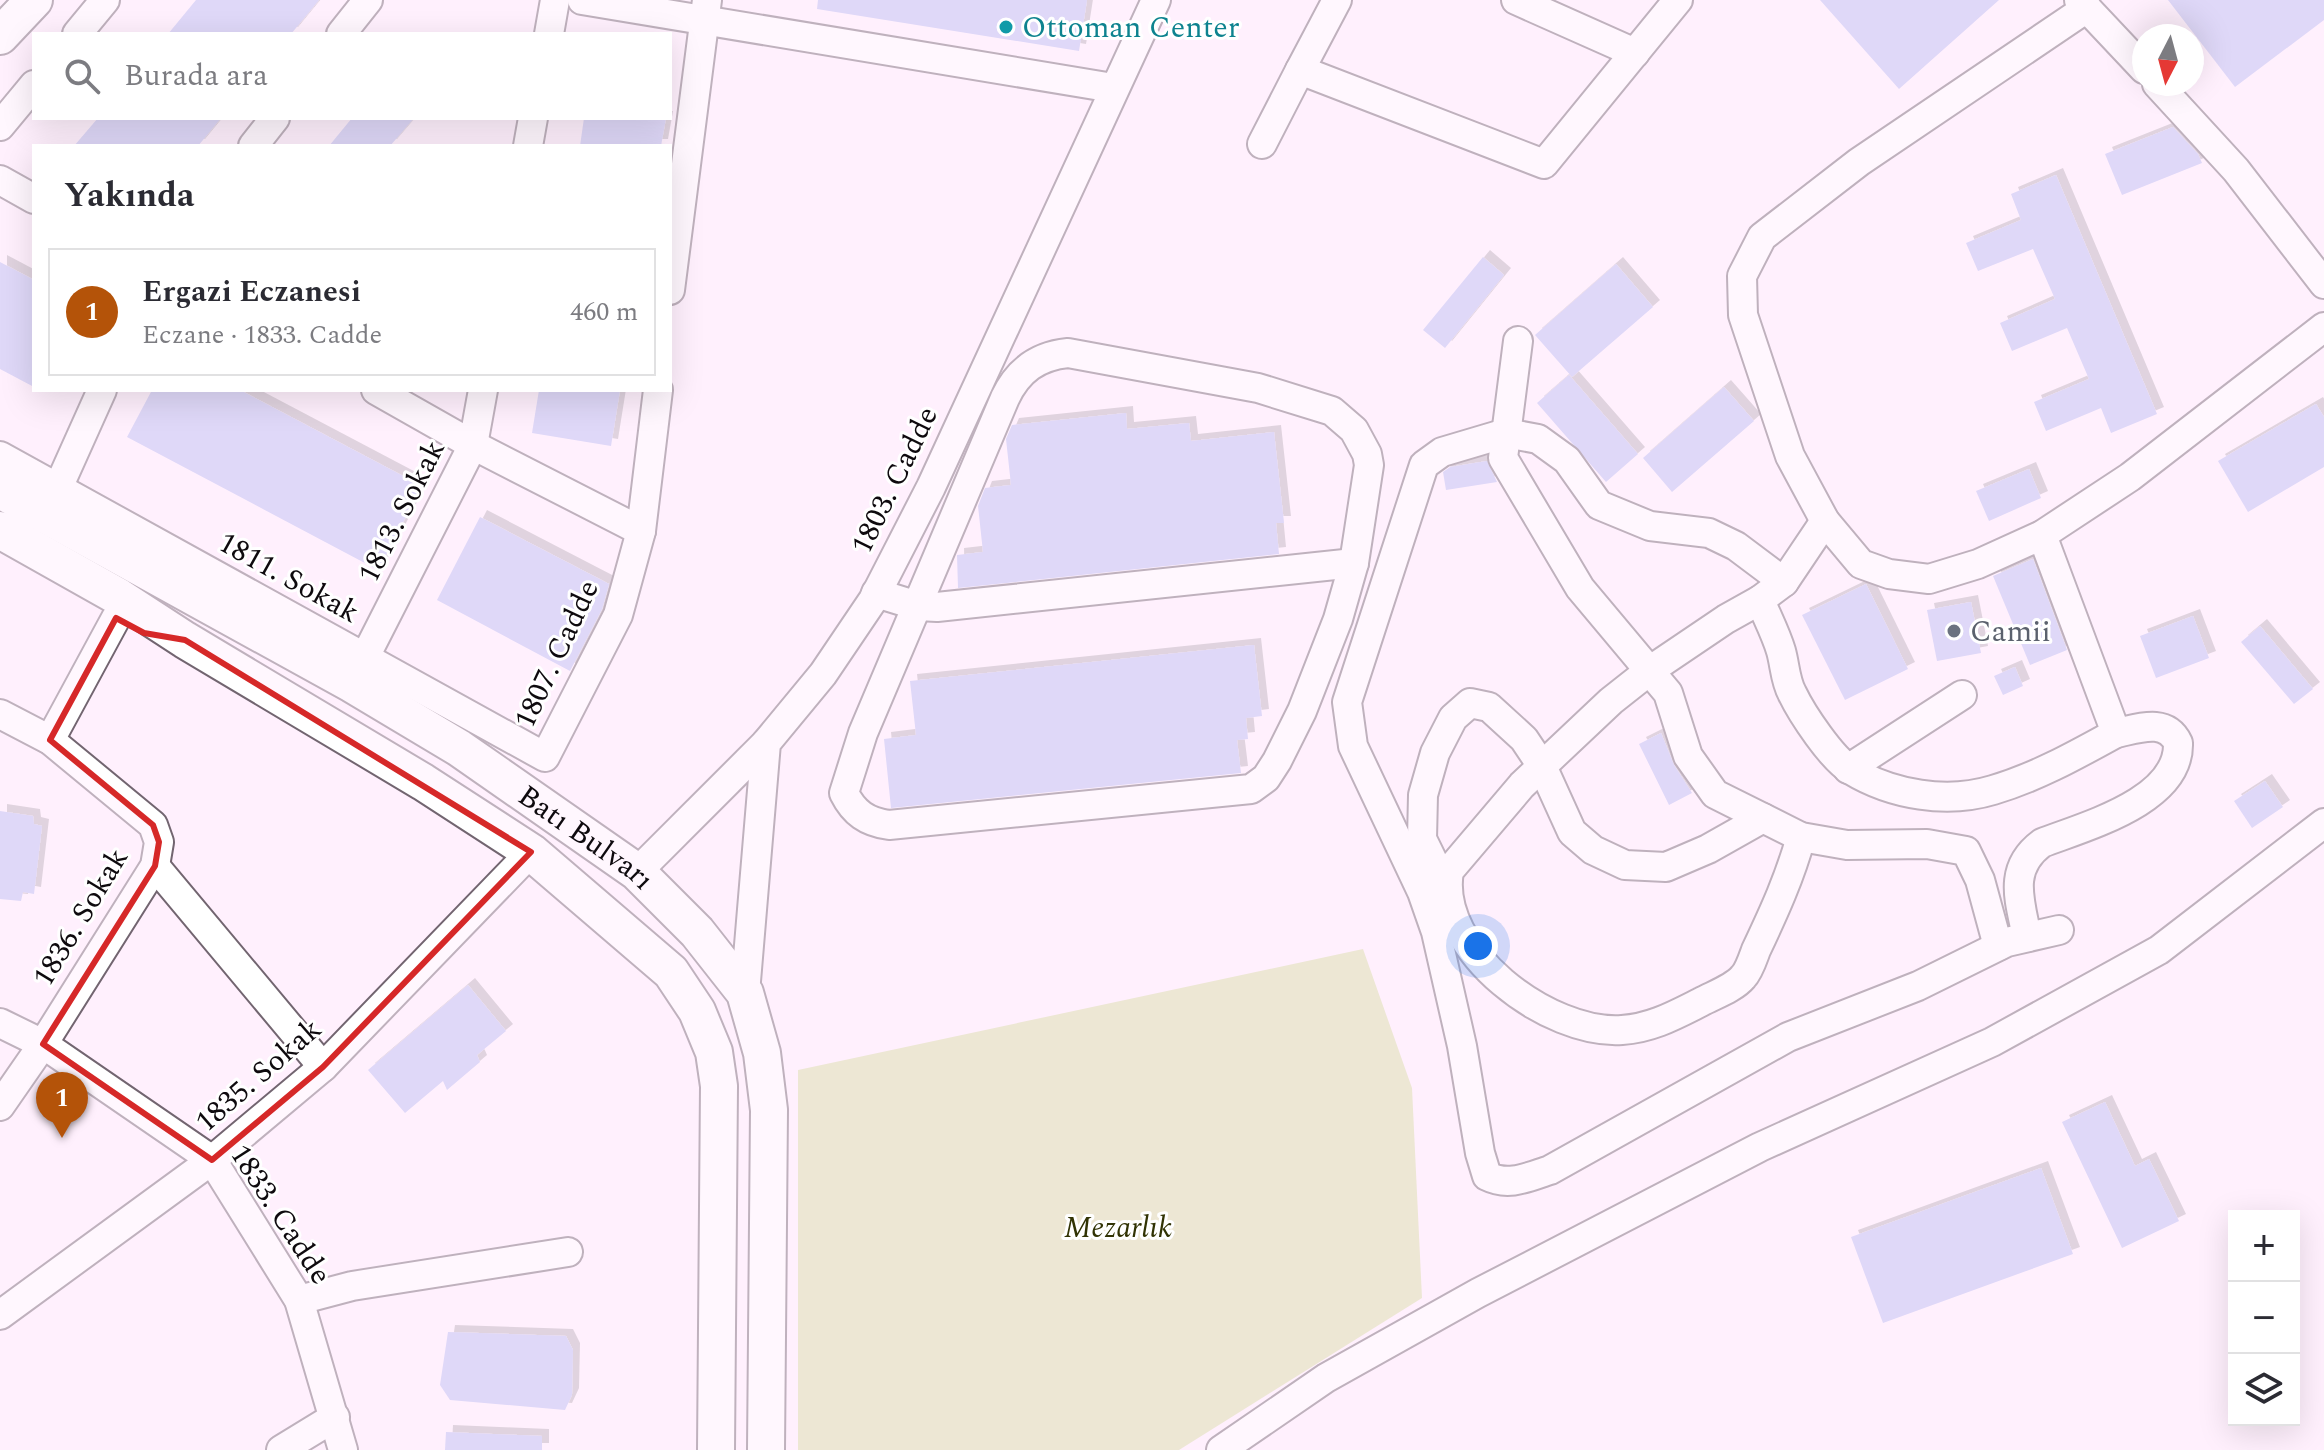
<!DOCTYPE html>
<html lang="tr">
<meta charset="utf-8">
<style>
:root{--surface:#fff;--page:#f2f2f3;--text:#2b2b33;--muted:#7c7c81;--line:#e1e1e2;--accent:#b45309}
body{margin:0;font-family:Spectral,serif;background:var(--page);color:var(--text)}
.controls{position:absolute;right:24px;bottom:24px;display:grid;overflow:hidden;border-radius:0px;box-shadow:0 8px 32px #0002}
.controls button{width:72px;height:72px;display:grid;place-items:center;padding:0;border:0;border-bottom:2px solid var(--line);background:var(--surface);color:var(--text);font:40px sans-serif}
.compass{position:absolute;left:2132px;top:24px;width:72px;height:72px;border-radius:50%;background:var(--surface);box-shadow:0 8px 32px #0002;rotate:186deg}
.you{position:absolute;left:1478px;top:946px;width:28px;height:28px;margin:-20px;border:6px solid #fff;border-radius:50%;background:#1a73e8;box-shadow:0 0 0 12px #1a73e833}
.badge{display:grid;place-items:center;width:52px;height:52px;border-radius:50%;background:var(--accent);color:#fff;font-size:26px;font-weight:700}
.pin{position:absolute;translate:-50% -66px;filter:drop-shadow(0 2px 4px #0008)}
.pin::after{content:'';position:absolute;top:42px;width:28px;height:24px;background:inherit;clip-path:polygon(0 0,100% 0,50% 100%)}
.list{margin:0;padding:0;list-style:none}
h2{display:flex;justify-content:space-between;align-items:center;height:104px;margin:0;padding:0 32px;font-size:34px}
h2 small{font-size:26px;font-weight:400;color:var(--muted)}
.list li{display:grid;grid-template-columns:52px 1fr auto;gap:24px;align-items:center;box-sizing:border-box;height:128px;margin:0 16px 16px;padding:0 16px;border:2px solid var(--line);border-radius:0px}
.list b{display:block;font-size:30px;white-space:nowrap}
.list p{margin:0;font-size:26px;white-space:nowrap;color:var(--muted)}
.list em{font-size:26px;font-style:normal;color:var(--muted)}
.icon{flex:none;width:44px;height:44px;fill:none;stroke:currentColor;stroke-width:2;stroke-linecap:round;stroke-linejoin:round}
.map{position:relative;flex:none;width:2324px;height:1450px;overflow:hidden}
.search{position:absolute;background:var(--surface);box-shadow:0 8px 32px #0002;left:32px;top:32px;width:640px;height:88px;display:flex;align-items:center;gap:20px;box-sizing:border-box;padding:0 28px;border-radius:0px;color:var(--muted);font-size:30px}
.panel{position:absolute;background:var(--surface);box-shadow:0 8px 32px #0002;left:32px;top:144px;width:640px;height:248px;border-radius:0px}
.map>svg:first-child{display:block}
</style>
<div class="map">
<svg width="2324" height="1450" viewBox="0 0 2324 1450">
<defs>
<filter id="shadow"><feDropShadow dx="7" dy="-7" stdDeviation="0" flood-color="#0004"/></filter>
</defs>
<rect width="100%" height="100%" fill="#fff0fd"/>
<!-- green -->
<polygon fill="#d7dba3" points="1363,949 1412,1088 1422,1298 1179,1450 798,1450 798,1070"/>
<!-- building -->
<g fill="#b8baf1" filter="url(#shadow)">
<polygon points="196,0 319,0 291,34 168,34"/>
<polygon points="818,0 1087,0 1079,51 817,9"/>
<polygon points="1820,0 1999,0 1899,89"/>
<polygon points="2168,0 2324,0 2324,20 2235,87"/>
<polygon points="98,118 221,118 198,146 74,146"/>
<polygon points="352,118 414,118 390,146 329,146"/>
<polygon points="584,118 666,118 661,146 580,146"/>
<polygon points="2173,127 2198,154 2202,163 2122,195 2105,154"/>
<polygon points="2056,175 2157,414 2111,433 2101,408 2046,431 2034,402 2089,379 2067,328 2012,351 2000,323 2055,299 2033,249 1978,271 1966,243 2021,220 2011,194"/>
<polygon points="1483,257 1504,275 1445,348 1423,330"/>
<polygon points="0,262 34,280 34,387 0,369"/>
<polygon points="1616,264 1653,307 1572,377 1535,335"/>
<polygon points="1569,375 1638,454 1606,482 1537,403"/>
<polygon points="1724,387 1754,421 1672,492 1643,458"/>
<polygon points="152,390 240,390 422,486 378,570 127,437"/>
<polygon points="539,390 620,390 611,446 532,433"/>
<polygon points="2316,404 2324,417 2324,467 2248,512 2218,461"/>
<polygon points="1126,413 1127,429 1189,423 1191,441 1274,432 1284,523 1276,523 1279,554 958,588 957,555 983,552 978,506 985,488 1011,485 1006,439 1012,425"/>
<polygon points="1487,461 1497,482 1446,490 1443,472 1450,467"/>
<polygon points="2029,469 2041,498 1989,521 1976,491"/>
<polygon points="480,517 609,584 602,609 570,671 437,600"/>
<polygon points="2033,559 2067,650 2030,665 1993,576"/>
<polygon points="1866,584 1908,669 1845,700 1802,615"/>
<polygon points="1971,602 1981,653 1937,661 1927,610"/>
<polygon points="2193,616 2209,658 2156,678 2140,636"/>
<polygon points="2260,626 2313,689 2294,704 2241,642"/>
<polygon points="1254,645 1262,716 1246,718 1248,739 1237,740 1241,773 891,808 884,739 916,735 910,681"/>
<polygon points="2015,667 2023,686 2003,695 1994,676"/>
<polygon points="1661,733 1674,765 1692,793 1669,805 1639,744"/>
<polygon points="2265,781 2283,807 2252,828 2234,801"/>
<polygon points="0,811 33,816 34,824 42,826 34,894 23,892 21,901 0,899"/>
<polygon points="468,985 506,1031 477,1055 480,1062 447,1090 443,1081 405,1113 368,1070"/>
<polygon points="2105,1102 2135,1166 2149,1159 2179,1221 2122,1248 2062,1122"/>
<polygon points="2041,1168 2073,1254 1883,1323 1851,1237"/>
<polygon points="448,1332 566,1336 573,1350 572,1395 565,1410 450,1400 440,1385"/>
<polygon points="446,1432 542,1436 542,1450 445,1450"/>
</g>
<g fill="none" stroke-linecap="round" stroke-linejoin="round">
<!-- minor casing -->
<g stroke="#726570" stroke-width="32">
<g id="minor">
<polyline points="582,0 1113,88"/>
<polyline points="1516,0 1635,53"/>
<polyline points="2079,0 2144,69"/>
<polyline points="2087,8 1859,162 1762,237 1742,276 1743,315 1790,456 1825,521 1861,564 1889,574 1929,579 1978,564 2042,535 2130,477 2324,327"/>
<polyline points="77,34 105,0"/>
<polyline points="341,34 368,0"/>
<polyline points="549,34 555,0"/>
<polyline points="1300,70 1337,0"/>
<polyline points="2157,84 2236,170 2324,284"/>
<polyline points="0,126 34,85"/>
<polyline points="1262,144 1300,70 1544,164 1678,0"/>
<polyline points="253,146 275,118"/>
<polyline points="528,146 533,118"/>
<polyline points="0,180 34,199"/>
<polyline points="670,290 707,0"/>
<polyline points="1518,341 1503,458 1580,588 1668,693 1688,756 1715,794 1801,837 1847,845 1927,844 1966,851 1980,880 1998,946"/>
<path d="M1068,353L1258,388L1332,411L1354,430L1367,454L1369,465L1354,563L1338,619L1302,711L1277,761L1266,778L1251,789L889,825C867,822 854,813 844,793L863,733L1005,398C1018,370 1038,356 1068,353Z"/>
<polyline points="376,390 473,445 641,531"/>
<polyline points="0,456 545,757 618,615 641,531 658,390"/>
<polyline points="58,488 102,390"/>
<path d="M1825,521L1784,582L1760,600C1767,617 1776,634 1781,651C1785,665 1785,680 1792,693C1802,714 1832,759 1851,770C1892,795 1947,804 1993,790C2037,777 2076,755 2116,733L2042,535"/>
<path d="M1784,582L1736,546L1709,533L1650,526L1599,505L1567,460L1538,439L1506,433L1442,452L1424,465L1347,702L1353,746L1422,892L1436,932L1462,1046L1480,1153L1487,1176C1509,1187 1528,1177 1550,1170L1788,1037L1918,986L2007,942L2059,930"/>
<polyline points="876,593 918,606 937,607 1354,563"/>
<path d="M1760,600L1726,619L1649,671L1611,701L1522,785L1449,871C1435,951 1549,1035 1622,1030C1652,1028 1675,1015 1701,1002C1714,995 1734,988 1743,977C1749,971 1753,958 1756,950C1774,912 1790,877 1801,837"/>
<polyline points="365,657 473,445 483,390"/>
<polyline points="0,714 50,740 153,825 159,842 155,866 43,1044 0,1106"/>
<polyline points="50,740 116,618"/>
<polyline points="1848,769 1962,695"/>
<polyline points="155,866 323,1067"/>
<polyline points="637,872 766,743"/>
<polyline points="1438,889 1446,888 1422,839 1423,795 1435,753 1453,718 1470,703 1489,707 1524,739 1542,766 1572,832 1593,850 1625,865 1666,867 1708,849 1763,818"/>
<path d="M2027,937C2020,901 2007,869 2042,843C2086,826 2180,801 2178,743C2166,717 2137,729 2116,733"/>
<polyline points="745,993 766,743 823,674 873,600 931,487 1156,0"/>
<polyline points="0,1023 43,1044 212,1160 299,1300 343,1450"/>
<polyline points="299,1300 352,1286 568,1252"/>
<polyline points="0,1315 212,1160 323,1067 531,852"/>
<polyline points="281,1450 335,1417"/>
<polyline points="1221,1450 1326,1378 1478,1293 1760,1147 1992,1042 2159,950 2324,823"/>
</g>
</g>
<!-- major casing -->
<g stroke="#726570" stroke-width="40">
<g id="major">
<polyline points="0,36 34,0"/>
<path id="s1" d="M0,490L352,684L459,748L637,872L697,932L745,993L762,1053L769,1110L766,1450"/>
<polyline points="0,530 119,597 185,640 423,782 531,852 671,972 697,1011 714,1052 719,1086 716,1450"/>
</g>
</g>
<!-- minor -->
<use href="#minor" stroke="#fff" stroke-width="28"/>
<!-- major -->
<use href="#major" stroke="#fff" stroke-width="36"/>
</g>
<!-- marked area -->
<path d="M0 0H2324V1450H0ZM116,618L144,633L185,640L531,852L323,1067L212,1160L43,1044L155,866L159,842L153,825L50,740Z" fill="#fff0fd" fill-opacity=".55" fill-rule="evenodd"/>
<path fill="none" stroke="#d62828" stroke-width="6" stroke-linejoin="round" d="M116,618L144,633L185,640L531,852L323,1067L212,1160L43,1044L155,866L159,842L153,825L50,740Z"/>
<!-- markers -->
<circle fill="#0f9aa8" stroke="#fff" stroke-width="3" cx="1006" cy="27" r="8"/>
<circle fill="#6b7280" stroke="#fff" stroke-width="3" cx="1954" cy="631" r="8"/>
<g text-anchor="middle" stroke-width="6" stroke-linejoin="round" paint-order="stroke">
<!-- culture labels -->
<g font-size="30" fill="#0d838f" stroke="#fff" text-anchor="start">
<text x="1022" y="37">Ottoman Center</text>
</g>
<!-- street labels -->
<g font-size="30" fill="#0e0a0e" stroke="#fff">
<text transform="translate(894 480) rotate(-64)" y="10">1803. Cadde</text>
<text transform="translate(401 511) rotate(-63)" y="10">1813. Sokak</text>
<text transform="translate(289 577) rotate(29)" y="10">1811. Sokak</text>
<text transform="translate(556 654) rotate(-65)" y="10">1807. Cadde</text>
<text dy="10" stroke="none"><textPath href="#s1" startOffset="682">Batı Bulvarı</textPath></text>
<text transform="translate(80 917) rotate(-59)" y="10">1836. Sokak</text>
<text transform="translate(258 1075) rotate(-41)" y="10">1835. Sokak</text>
<text transform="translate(281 1214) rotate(57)" y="10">1833. Cadde</text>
</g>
<!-- worship labels -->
<g font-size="30" fill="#5b616d" stroke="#fff" text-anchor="start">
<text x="1970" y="641">Camii</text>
</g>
<!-- park labels -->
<g font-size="30" font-style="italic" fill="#313304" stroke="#fff">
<text x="1118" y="1237">Mezarlık</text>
</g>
</g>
</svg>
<div class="controls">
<button>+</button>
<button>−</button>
<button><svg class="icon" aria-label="layers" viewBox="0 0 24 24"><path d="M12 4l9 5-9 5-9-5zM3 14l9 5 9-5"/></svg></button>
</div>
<svg class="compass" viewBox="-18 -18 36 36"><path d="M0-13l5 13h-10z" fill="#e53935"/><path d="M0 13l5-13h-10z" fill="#7c7c81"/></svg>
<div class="you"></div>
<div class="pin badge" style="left:62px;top:1138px">1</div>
<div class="search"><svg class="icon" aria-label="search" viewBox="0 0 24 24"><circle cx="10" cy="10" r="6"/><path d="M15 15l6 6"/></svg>Burada ara</div>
<section class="panel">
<h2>Yakında<small></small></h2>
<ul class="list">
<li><span class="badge">1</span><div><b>Ergazi Eczanesi</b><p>Eczane · 1833. Cadde</p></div><em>460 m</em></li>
</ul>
</section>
</div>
